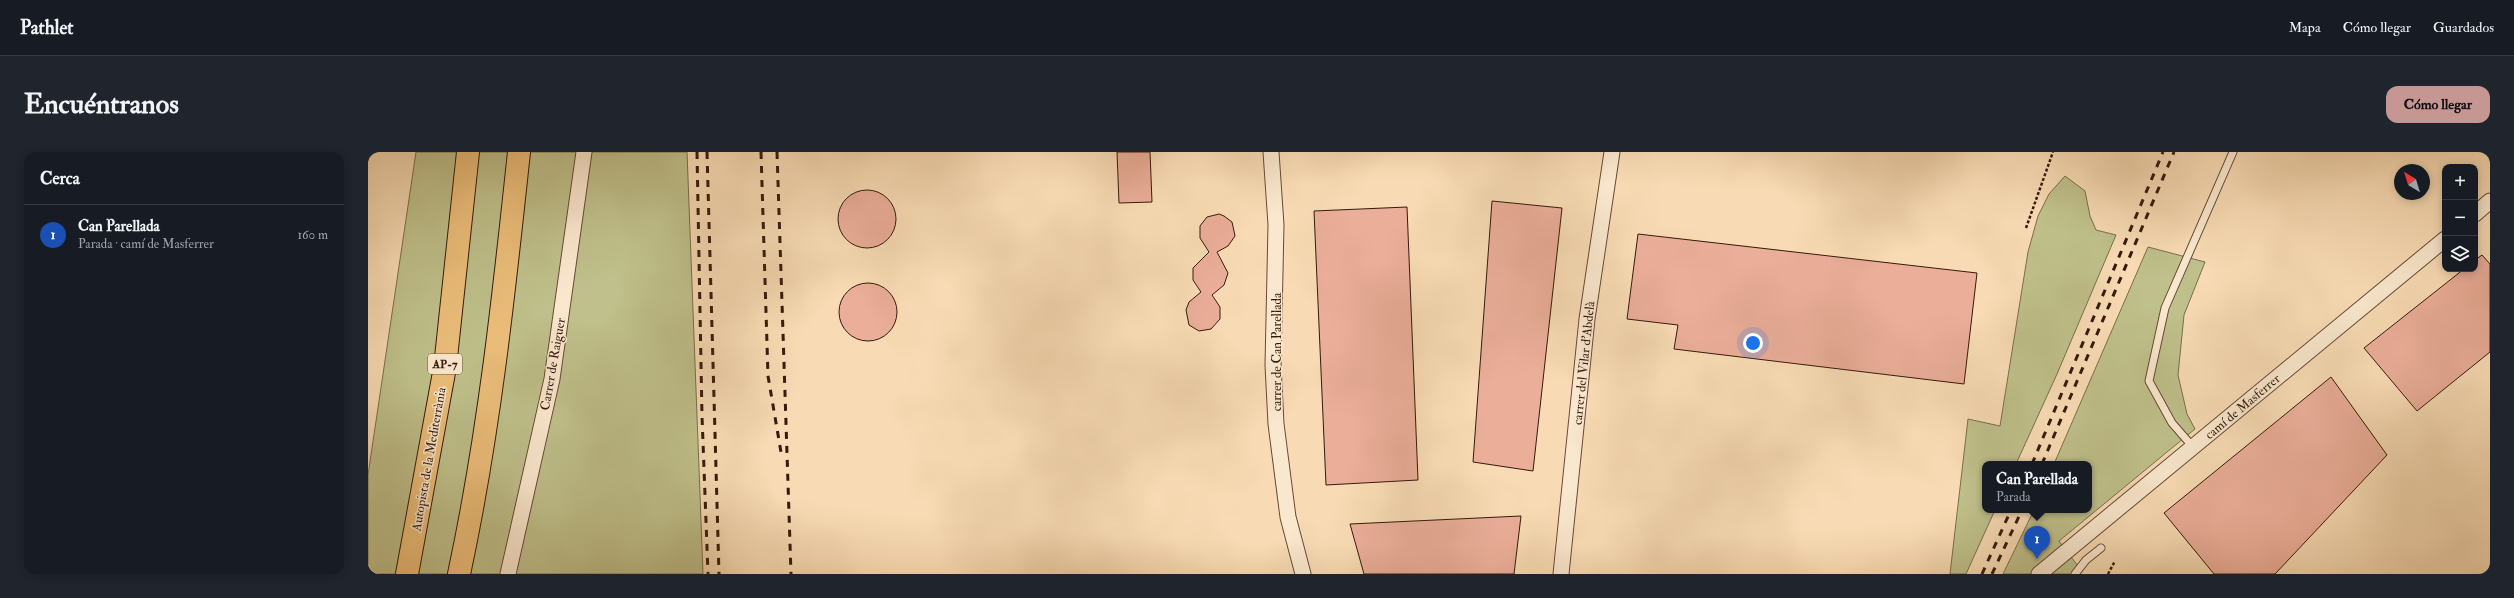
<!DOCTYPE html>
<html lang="es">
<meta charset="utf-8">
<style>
:root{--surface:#171b24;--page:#20242c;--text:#f1f3f6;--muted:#9ea1a6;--line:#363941;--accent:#c59692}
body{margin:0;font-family:"IM FELL Double Pica",serif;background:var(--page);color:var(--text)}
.controls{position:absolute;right:12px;top:12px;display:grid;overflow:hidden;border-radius:8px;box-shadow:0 2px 10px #0003}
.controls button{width:36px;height:36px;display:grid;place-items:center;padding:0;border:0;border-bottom:1px solid var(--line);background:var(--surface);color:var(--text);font:20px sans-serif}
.compass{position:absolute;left:2026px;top:12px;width:36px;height:36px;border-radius:50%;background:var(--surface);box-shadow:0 2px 10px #0003;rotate:322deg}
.you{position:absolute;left:1385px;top:191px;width:14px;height:14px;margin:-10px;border:3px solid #fff;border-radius:50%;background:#1a73e8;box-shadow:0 0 0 6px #1a73e833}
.badge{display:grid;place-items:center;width:26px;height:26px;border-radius:50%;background:var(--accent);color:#fff;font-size:13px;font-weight:700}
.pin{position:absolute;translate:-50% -33px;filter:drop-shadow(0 1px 2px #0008)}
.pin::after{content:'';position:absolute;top:21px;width:14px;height:12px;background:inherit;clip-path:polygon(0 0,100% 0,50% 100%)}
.popup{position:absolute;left:1614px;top:309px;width:110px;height:52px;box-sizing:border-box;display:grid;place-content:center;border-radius:8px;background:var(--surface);filter:drop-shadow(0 1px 3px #0005);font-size:13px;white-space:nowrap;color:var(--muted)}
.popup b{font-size:15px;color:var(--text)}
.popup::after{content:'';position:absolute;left:50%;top:100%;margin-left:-8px;border:8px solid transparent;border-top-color:var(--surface)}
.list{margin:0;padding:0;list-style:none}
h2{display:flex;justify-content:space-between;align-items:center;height:52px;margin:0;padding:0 16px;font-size:17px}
h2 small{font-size:13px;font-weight:400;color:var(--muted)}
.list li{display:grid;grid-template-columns:26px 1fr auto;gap:12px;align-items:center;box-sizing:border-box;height:60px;padding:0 16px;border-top:1px solid var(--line)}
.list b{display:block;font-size:15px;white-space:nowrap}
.list p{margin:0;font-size:13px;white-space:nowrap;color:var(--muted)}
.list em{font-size:13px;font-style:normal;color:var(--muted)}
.icon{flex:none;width:22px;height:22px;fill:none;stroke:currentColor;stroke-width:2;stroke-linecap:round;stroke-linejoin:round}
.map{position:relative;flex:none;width:2122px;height:422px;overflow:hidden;border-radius:12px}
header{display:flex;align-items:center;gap:24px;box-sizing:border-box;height:56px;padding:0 20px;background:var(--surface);border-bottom:1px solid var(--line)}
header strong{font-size:19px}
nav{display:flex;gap:22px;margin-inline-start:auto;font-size:14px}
.intro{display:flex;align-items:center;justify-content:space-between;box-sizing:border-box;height:96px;padding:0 24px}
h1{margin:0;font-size:28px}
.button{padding:10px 18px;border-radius:12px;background:var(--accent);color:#111;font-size:14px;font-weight:700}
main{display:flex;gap:24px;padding:0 24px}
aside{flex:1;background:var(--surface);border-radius:12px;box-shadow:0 2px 10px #0003}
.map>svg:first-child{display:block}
</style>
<header>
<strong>Pathlet</strong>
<nav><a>Mapa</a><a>Cómo llegar</a><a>Guardados</a></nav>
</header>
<div class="intro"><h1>Encuéntranos</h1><a class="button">Cómo llegar</a></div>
<main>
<aside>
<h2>Cerca<small></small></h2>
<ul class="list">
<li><span class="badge" style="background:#1a4fb4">1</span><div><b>Can Parellada</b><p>Parada · camí de Masferrer</p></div><em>160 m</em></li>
</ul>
</aside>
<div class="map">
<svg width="2122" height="422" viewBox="0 0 2122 422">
<rect width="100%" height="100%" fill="#f8dbb4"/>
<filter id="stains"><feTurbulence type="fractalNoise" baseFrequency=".005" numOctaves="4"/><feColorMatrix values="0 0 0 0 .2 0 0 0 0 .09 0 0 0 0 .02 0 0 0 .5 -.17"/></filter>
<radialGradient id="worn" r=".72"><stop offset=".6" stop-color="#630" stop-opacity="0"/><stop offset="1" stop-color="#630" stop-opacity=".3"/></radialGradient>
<!-- green -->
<g fill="#bfc08b" stroke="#7a6d4c">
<polygon points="48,0 319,0 335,422 0,422 0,323"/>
<polygon points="1697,24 1717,39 1722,64 1728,78 1748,83 1689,222 1648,312 1617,312 1617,358 1627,358 1598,422 1582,422 1600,267 1632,274 1660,100 1670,64 1681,42"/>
<polygon points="1780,95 1837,110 1816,163 1810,223 1819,262 1827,277 1691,389 1713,418 1711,422 1635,422 1666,358 1721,358 1721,312 1686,312"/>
</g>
<!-- building -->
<g fill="#ebae99" stroke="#351a0c">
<polygon points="749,0 782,0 784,50 751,51"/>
<circle cx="499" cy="67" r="29"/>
<polygon points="1124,49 1194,56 1165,319 1105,310"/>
<polygon points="1039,55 1050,328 958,333 946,59"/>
<polygon points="851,62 856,64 864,70 867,84 860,94 849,100 860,121 856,133 844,143 852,155 852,167 843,177 831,179 821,173 818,158 821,150 833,140 825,128 825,116 841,100 832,86 832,74 839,65"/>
<polygon points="1270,82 1609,121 1596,232 1306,197 1310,173 1259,167"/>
<polygon points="2114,103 2122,112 2122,200 2049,259 1996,196 2096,117 2107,117 2107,108"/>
<circle cx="500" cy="160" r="29"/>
<polygon points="1963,225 2019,303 1907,422 1846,422 1796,361"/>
<polygon points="1153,364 1146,422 996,422 982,372"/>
</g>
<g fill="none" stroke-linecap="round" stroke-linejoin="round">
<!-- service casing -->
<g stroke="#664a36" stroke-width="9">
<g id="service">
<polyline points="1825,295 1804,271 1781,229 1797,156 1865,0"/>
<polyline points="1707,422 1718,408 1733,396"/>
</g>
</g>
<!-- minor casing -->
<g stroke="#664a36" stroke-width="17">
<g id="minor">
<polyline points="903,0 908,73 905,213 908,272 920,365 935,422"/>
<polyline points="2107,62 2122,49"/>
<polyline points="140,422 184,227 216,0"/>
<polyline points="1193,422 1219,167 1244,0"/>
<polyline points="1671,422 2077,87"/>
</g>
</g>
<!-- motorway casing -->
<g stroke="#351a0c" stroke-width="24">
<g id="motorway">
<polyline points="39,422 77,215 100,0"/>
<path d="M91,422C121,283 136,141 151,0"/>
</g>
</g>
<!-- path -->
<g stroke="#351a0c" stroke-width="2.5" stroke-dasharray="3 2" stroke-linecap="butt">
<polyline points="1658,76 1685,0"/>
<polyline points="1740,422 1747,409"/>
</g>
<!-- service -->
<use href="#service" stroke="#fae8ce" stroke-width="7"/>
<!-- minor -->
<use href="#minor" stroke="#fae8ce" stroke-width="15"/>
<!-- motorway -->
<use href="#motorway" stroke="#ecbe7a" stroke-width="22"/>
<!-- rail -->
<g stroke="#351a0c" stroke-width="3" stroke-dasharray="7 7" stroke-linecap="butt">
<polyline points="329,0 334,264 340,422"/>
<polyline points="339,0 351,422"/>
<polyline points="393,0 400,224 414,306"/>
<polyline points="409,0 423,422"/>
<polyline points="1664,312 1795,0"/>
<polyline points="1674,312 1806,0"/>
<polyline points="1614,422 1643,358"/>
<polyline points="1624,422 1654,358"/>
</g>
</g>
<g text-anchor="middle" stroke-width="3" stroke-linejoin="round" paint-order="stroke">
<!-- shield labels -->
<rect fill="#fae8ce" stroke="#705846" stroke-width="1" x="60" y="202" width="34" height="20" rx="3"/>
<g font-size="12" font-weight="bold" fill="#351a0c">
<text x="77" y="216">AP-7</text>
</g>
<!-- street labels -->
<g font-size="13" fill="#351a0c" stroke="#fae8ce">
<text transform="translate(908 200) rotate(-90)" y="5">carrer de Can Parellada</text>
<text transform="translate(1215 211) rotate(-84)" y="5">carrer del Vilar d'Abdelà</text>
<text transform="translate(184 212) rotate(-80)" y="5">Carrer de Raiguer</text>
<text transform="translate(1874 254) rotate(-40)" y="5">camí de Masferrer</text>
<text transform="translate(60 307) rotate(-80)" y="5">Autopista de la Mediterrània</text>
</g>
</g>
<rect width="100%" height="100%" filter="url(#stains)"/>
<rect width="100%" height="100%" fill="url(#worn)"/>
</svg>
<div class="controls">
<button>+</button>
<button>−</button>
<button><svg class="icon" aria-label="layers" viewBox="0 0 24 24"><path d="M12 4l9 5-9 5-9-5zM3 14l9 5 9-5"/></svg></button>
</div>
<svg class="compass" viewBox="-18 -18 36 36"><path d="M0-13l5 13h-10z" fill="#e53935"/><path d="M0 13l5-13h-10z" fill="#9ea1a6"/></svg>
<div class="you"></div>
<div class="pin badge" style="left:1669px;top:407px;background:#1a4fb4">1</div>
<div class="popup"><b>Can Parellada</b>Parada</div>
</div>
</main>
